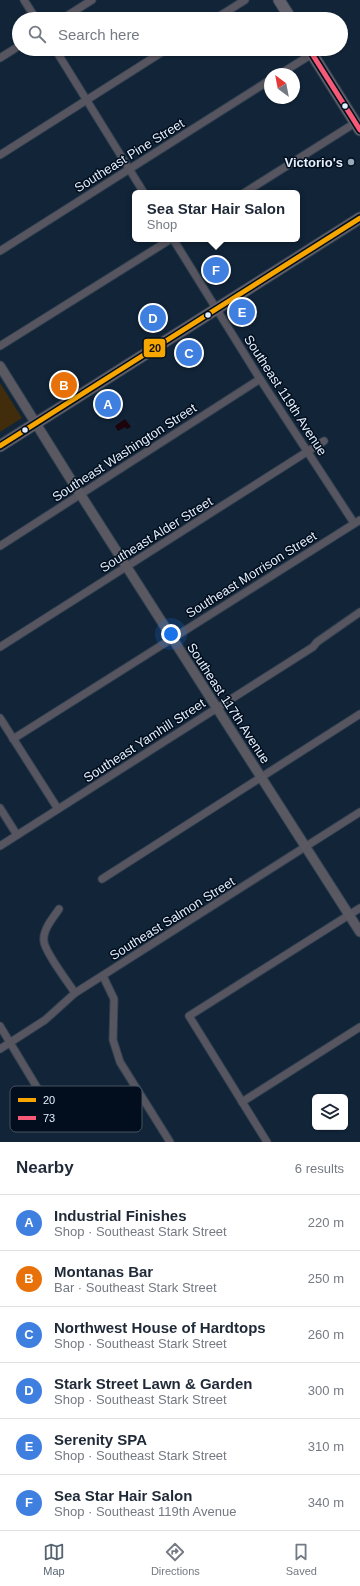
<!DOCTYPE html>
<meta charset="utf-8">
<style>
:root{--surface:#fff;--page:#f2f2f3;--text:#1f2937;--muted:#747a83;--line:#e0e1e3;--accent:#566372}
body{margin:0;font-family:Helvetica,sans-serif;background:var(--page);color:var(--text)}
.controls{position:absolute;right:12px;bottom:12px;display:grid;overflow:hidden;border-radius:6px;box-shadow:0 1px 3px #0004}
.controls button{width:36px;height:36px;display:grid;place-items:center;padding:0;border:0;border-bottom:1px solid var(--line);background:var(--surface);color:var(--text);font:20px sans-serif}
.compass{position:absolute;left:264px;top:68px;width:36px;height:36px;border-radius:50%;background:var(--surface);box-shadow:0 1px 3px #0004;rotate:328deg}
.you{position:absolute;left:171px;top:634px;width:14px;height:14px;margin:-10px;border:3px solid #fff;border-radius:50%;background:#1a73e8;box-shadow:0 0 0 6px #1a73e833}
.badge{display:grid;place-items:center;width:26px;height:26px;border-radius:50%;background:var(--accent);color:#fff;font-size:13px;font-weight:700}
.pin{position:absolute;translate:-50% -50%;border:2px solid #fff;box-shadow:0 1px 4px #0006}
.popup{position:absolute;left:132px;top:190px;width:168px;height:52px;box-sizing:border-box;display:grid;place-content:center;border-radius:6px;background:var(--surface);filter:drop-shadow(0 1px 3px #0005);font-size:13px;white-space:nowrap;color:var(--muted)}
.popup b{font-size:15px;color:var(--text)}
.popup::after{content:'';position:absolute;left:50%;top:100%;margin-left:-8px;border:8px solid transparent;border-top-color:var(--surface)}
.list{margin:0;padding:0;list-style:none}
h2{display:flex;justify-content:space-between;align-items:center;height:52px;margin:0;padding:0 16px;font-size:17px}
h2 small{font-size:13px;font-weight:400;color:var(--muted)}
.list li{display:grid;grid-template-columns:26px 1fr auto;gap:12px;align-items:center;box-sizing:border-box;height:56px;padding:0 16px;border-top:1px solid var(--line)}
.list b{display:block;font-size:15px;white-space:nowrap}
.list p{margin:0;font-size:13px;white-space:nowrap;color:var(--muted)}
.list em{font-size:13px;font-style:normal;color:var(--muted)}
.icon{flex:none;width:22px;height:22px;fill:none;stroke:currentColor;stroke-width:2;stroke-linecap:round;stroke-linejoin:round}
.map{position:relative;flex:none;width:360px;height:1142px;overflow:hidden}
.search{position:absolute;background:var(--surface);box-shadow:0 1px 3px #0004;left:12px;right:12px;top:12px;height:44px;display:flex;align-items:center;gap:10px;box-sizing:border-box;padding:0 14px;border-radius:22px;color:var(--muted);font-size:15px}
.sheet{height:388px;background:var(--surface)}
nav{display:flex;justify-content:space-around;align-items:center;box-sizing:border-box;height:56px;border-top:1px solid var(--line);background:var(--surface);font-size:11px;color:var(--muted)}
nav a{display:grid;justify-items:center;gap:2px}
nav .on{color:var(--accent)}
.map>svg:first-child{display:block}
</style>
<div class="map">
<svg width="360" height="1142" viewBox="0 0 360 1142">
<rect width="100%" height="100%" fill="#112438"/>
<!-- green -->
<polygon fill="#412d0b" points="0,383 22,418 0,432"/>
<!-- water -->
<polygon fill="#1d030a" points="125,419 131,427 127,429 125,427 118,431 115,426"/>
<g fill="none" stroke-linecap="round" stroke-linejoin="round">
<!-- street casing -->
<g stroke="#324150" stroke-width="9">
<g id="street">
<polyline points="24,0 36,19"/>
<polyline points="62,19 92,0"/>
<polyline points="215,19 245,0"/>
<polyline points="55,49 144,193"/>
<polyline points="0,58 19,46"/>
<polyline points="280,74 312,54"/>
<polyline points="0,155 167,49"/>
<polyline points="244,193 355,123"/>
<polyline points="173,239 260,379 354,523"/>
<polyline points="0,251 270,80"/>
<polyline points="0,346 171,239"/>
<polyline points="0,546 260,379"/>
<polyline points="0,647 324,441"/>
<polyline points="0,718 58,809"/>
<polyline points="13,739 360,520"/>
<polyline points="0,808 17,835"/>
<polyline points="0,846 313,647 317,642 360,612"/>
<polyline points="102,879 360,714"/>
<path d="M59,909C53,918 42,930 44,942C46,954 68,982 75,993"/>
<polyline points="103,976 114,999 113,1040 120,1062 170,1142"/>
<polyline points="0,1026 47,1104"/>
<polyline points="0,1049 45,1020 75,993 360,812"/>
<polyline points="242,1102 360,1027"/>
<polyline points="267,1142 189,1016 360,908"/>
</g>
</g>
<!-- secondary casing -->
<g stroke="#324150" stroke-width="11">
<polyline id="secondary" points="0,366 68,475 360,932"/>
</g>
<!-- primary casing -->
<g stroke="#324150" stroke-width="13">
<g id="primary">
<polyline points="279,0 291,19"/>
<polyline points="309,49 360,130"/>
<polyline points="0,446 360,218"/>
</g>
</g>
<!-- street -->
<use href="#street" stroke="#575660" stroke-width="7"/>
<!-- secondary -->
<use href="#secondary" stroke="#5a5962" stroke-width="9"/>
<!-- primary -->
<use href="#primary" stroke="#62606b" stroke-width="11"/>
<!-- bus-1 casing -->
<g stroke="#020e1d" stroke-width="8">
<polyline id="bus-1" points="0,446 360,218"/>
</g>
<!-- bus-2 casing -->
<g stroke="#020e1d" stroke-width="8">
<polyline id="bus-2" points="309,49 360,130"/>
</g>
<!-- bus-1 -->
<use href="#bus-1" stroke="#f7a600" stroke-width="5"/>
<!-- bus-2 -->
<use href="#bus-2" stroke="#f75a77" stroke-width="5"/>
</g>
<!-- markers -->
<g fill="#e4f0fe" stroke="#020e1d" stroke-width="1.5">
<circle cx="345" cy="106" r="3.5"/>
<circle cx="208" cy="315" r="3.5"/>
<circle cx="25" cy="430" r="3.5"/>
</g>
<circle fill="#9aa9b9" stroke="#020e1d" stroke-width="1.5" cx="351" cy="162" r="4"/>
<g text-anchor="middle" stroke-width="3" stroke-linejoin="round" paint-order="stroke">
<!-- street labels -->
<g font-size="13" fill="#e4f0fe" stroke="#020e1d">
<text transform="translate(129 155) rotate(-32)" y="5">Southeast Pine Street</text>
<text transform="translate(286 395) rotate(57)" y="5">Southeast 119th Avenue</text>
<text transform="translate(124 452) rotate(-33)" y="5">Southeast Washington Street</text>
<text transform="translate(156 534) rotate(-32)" y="5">Southeast Alder Street</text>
<text transform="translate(251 574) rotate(-32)" y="5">Southeast Morrison Street</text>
<text transform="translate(229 703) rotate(57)" y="5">Southeast 117th Avenue</text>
<text transform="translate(144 740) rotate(-33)" y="5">Southeast Yamhill Street</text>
<text transform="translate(172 918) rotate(-32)" y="5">Southeast Salmon Street</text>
</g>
<!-- poi labels -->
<g font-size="13" font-weight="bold" fill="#e4f0fe" stroke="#020e1d" text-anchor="end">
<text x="343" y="167">Victorio's</text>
</g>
</g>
<!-- legend -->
<rect x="10" y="1086" width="132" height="46" rx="6" fill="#020e1d" stroke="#465260" stroke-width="1"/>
<rect x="18" y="1098" width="18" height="4" fill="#f7a600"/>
<rect x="18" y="1116" width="18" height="4" fill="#f75a77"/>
<g font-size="11" fill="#e4f0fe">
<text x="43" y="1104">20</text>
<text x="43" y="1122">73</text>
</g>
<rect stroke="#020e1d" stroke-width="1.5" x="143" y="338" width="23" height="20" rx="4" fill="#f7a600"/>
<g font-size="11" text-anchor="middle" font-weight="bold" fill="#111">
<text x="155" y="352">20</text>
</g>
</svg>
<div class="controls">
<button><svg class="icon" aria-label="layers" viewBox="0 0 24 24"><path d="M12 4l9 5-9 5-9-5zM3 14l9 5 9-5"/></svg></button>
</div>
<svg class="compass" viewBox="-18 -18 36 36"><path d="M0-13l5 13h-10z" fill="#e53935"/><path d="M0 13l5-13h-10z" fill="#747a83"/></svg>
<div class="you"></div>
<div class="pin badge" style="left:108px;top:404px;background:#3f7fe0">A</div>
<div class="pin badge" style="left:64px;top:385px;background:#e8710a">B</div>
<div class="pin badge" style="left:189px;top:353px;background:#3f7fe0">C</div>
<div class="pin badge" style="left:153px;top:318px;background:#3f7fe0">D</div>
<div class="pin badge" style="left:242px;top:312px;background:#3f7fe0">E</div>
<div class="pin badge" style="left:216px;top:270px;background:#3f7fe0">F</div>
<div class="popup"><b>Sea Star Hair Salon</b>Shop</div>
<div class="search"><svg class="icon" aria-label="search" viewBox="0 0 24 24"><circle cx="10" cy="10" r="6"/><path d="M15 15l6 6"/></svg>Search here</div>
</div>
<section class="sheet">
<h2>Nearby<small>6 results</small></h2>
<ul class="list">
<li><span class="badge" style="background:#3f7fe0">A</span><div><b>Industrial Finishes</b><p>Shop · Southeast Stark Street</p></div><em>220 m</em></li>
<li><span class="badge" style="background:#e8710a">B</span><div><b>Montanas Bar</b><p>Bar · Southeast Stark Street</p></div><em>250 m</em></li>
<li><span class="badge" style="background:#3f7fe0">C</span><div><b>Northwest House of Hardtops</b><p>Shop · Southeast Stark Street</p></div><em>260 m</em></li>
<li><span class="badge" style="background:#3f7fe0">D</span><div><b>Stark Street Lawn &amp; Garden</b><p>Shop · Southeast Stark Street</p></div><em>300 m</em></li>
<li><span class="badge" style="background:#3f7fe0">E</span><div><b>Serenity SPA</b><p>Shop · Southeast Stark Street</p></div><em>310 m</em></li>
<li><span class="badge" style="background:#3f7fe0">F</span><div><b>Sea Star Hair Salon</b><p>Shop · Southeast 119th Avenue</p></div><em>340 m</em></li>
</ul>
</section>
<nav>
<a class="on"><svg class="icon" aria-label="map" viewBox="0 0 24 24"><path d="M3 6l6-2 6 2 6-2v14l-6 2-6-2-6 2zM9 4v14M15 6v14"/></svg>Map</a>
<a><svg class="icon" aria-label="directions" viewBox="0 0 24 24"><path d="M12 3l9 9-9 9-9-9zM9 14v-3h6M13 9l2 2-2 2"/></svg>Directions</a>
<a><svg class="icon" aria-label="saved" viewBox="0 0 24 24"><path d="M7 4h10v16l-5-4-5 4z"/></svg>Saved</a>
</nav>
